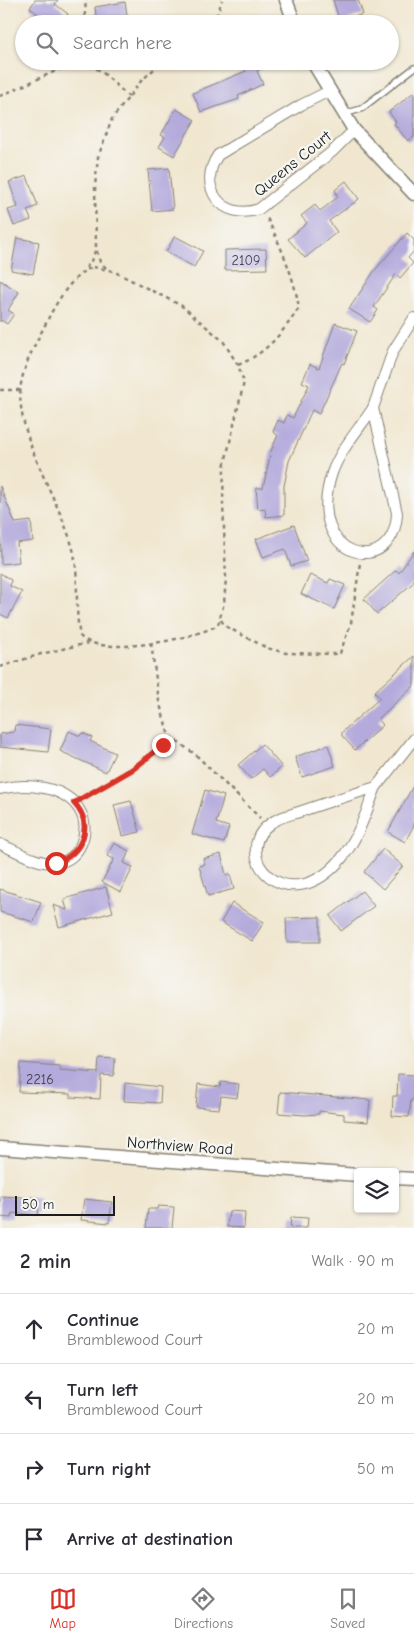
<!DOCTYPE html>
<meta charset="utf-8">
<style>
:root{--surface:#fff;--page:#f2f2f3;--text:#2b2b33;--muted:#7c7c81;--line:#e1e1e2;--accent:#d93025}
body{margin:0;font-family:"Comic Neue",sans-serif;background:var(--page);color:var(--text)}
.controls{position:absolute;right:15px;bottom:15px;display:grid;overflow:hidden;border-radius:5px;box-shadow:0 1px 4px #0004}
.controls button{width:45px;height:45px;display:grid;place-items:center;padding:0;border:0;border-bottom:1px solid var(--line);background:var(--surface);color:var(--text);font:25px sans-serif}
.scale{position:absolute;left:15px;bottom:12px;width:100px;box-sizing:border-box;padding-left:5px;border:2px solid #1c1c1c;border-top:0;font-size:14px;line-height:18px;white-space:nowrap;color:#1c1c1c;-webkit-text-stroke:4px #f6f6f2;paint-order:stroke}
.stop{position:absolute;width:15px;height:15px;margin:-11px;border:4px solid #d93025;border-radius:50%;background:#fff}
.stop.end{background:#d93025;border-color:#fff;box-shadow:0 1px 5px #0008}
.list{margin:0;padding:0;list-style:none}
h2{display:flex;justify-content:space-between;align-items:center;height:65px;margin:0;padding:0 20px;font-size:21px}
h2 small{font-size:16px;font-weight:400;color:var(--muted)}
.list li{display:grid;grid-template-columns:32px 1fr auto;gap:15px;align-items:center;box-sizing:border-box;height:70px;padding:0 20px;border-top:1px solid var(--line)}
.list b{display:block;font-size:19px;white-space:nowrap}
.list p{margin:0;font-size:16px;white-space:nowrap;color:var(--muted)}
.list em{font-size:16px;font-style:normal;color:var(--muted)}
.icon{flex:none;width:28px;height:28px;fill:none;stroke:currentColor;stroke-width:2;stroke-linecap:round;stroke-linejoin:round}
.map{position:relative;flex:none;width:414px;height:1228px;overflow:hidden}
.search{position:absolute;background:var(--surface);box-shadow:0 1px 4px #0004;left:15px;right:15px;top:15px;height:55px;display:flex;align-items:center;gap:12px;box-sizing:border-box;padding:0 18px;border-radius:28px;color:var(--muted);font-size:19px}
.sheet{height:345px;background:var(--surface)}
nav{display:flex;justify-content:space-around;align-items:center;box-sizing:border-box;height:70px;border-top:1px solid var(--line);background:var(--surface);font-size:14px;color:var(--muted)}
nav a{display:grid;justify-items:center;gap:2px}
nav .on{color:var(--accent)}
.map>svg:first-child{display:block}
</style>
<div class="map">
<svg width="414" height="1228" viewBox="0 0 414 1228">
<rect width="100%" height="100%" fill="#f6f6f2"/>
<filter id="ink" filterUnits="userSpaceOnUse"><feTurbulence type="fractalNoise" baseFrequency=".02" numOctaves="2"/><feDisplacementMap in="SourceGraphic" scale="10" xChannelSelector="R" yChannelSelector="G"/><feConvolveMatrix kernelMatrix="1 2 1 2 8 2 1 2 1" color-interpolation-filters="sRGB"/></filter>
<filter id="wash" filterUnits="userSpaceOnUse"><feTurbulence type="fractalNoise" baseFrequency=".0096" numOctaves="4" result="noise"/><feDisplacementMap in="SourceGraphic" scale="20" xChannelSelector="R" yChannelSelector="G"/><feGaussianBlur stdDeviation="1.12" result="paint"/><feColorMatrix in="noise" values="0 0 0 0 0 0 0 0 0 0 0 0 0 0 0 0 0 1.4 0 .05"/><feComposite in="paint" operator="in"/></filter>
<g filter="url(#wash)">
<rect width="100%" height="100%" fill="#f1e7d0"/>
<g id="blocks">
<!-- building -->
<g fill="#b4aadc">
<polygon points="35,0 58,0 55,4 68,14 61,24 52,24 30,8"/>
<polygon points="333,0 358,0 363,14 340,22"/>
<polygon points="125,2 128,21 97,24 95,7"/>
<polygon points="241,61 278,61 257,71 263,84 238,96 239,99 201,112 193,93 246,71"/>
<polygon points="414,92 414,137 408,141 394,124 396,122 389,112"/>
<polygon points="176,109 195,120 174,156 159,147 165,137 161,135"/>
<polygon points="169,168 173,209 152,211 148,170"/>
<polygon points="27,176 38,206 27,210 31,220 14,226 8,210 18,207 9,182"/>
<polygon points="346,181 359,199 329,221 337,232 305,258 288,239 307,223 301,216 315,205 320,211 338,197 335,190"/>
<polygon points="407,233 414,240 414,251 408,258 413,263 400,278 396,274 374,307 378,310 370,322 349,309 375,270"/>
<polygon points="175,236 203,251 194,267 166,252"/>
<polygon points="17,238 39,242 33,274 11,270"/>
<polygon points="266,249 267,269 225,270 225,250"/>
<polygon points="0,280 19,292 8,310 14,314 7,324 1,320 0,322"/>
<polygon points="335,323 357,331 344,364 342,363 319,414 312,410 289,461 284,486 284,515 266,517 265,508 258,509 256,488 263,488 271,451 278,435 273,432 278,420 284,423 287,415 293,418 309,385 302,382 310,364 319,368"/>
<polygon points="0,486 15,523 31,521 33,541 17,543 19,562 1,564"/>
<polygon points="294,525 307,561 291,566 285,549 263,557 256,539"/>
<polygon points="414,551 414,582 377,614 364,599 396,570 399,573"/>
<polygon points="0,573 11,580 10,586 22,592 8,618 0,614"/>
<polygon points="310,575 328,583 330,579 345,585 334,609 301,594"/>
<polygon points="414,656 414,686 378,719 383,725 355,750 342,736 342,732 380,698 374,692"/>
<polygon points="15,725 51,729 48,752 0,747 0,734 14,732"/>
<polygon points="69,731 80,736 82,733 92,737 90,741 115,753 106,772 60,751"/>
<polygon points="262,744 282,767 270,777 263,769 251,779 238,765"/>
<polygon points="328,745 335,766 302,777 295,757"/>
<polygon points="414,784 414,825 405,842 388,832"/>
<polygon points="205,790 224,796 216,823 229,827 224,843 192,834"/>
<polygon points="131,801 140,832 122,836 114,805"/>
<polygon points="114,843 129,851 124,863 133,867 121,892 102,882 114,859 107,856"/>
<polygon points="383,849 403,866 383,889 364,872"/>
<polygon points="221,854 226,875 230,874 234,889 208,896 199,866 205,864 203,859"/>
<polygon points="106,887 113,912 59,927 53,905 67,910 64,899"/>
<polygon points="0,889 41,902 34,922 0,912"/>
<polygon points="362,891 374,906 341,931 330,916"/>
<polygon points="232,903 264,922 252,941 221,922"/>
<polygon points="320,917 320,942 287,942 286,918"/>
<polygon points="99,1057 115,1058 114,1076 101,1075 100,1099 70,1097 70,1094 19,1092 21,1063 60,1066 60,1070 98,1073"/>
<polygon points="398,1074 414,1075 414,1100 411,1100 409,1117 392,1116 393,1096 397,1096"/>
<polygon points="221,1082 239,1084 237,1098 221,1096 219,1109 196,1107 198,1084 220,1087"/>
<polygon points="125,1083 161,1087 160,1103 124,1101"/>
<polygon points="280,1092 370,1100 368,1122 344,1120 344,1114 319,1111 319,1114 305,1115 278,1113"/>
<polygon points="0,1196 39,1198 38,1215 12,1213 12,1218 0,1217"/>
<polygon points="84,1199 112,1202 109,1223 81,1220"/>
<polygon points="158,1206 174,1207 172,1228 146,1228 148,1209 157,1209"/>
<polygon points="229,1211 245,1212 244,1228 227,1227"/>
<polygon points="291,1217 308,1218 307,1228 290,1228"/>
</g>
</g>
</g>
<g filter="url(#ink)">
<use href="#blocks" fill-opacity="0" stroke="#868276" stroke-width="1"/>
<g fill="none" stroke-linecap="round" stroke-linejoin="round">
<!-- service casing -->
<g stroke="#868276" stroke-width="8">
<polyline id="service" points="344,114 361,109 414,68"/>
</g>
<!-- minor casing -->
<g stroke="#868276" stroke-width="12">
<g id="minor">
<path d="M329,91L301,105L218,155C196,187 223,222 259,209L333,151L354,130"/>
<path d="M373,408L397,513C394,581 303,559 332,473C340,450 359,429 373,408Z"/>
<polyline points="373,408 393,351 414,318"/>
<path d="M376,787C366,812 358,839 341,859C287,923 227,854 271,823C279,817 290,815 299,812C325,803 350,795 376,787Z"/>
<polyline points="376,787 414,739"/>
<path d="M0,789C25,783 66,785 80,811C92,831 79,863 54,863C35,863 17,851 0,844"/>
</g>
</g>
<!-- tertiary casing -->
<g stroke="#868276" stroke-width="15">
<g id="tertiary">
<polyline points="286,0 295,24"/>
<polyline points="312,61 354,130 414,194"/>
<polyline points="0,1148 358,1175"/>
<polyline points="395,1178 414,1179"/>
</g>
</g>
<!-- path -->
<g stroke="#868276" stroke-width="2.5" stroke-dasharray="4 4" stroke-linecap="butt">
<polyline points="84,24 86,0"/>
<polyline points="214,24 222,0"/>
<polyline points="82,61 101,71 129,97"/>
<polyline points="0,96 78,61"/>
<path d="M93,267L113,271L182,306L223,341L238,365L244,382L224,467L223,503L226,578L224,603L218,625C194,639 99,658 80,636C74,607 80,578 73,549C60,500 14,435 21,384C25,360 39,338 49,317C58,300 74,273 93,267Z"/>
<polyline points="86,268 91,261 96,249"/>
<polyline points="106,268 100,262 96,248 95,186 98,157 112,119 141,81 163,61"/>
<path d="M238,365C267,353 282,333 299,308C294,276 281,247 267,218"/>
<polyline points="0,390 21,390"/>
<polyline points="221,620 225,626 267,648 286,653 337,654 340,653 351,623 360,563"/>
<polyline points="151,643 159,701 169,736 195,754 260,818"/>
<polyline points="0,667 41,654 88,643"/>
<polyline points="84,798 150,757 169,736"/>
</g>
<!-- service -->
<use href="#service" stroke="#fff" stroke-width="5"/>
<!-- minor -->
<use href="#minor" stroke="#fff" stroke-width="10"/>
<!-- tertiary -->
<use href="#tertiary" stroke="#fff" stroke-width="12"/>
</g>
</g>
<g fill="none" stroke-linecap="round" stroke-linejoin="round" filter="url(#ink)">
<!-- route -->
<path stroke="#d93025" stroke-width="6" d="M56,863C82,854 95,825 74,803L133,769L163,745"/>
</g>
<g text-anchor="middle" stroke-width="4.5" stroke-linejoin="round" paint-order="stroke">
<!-- number labels -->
<g font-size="14" fill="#42404c">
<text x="246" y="265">2109</text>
<text x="40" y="1084">2216</text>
</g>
<!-- street labels -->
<g font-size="16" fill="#1c1c1c" stroke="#f6f6f2">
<text transform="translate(292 163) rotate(-39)" y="6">Queens Court</text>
<text transform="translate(180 1145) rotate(4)" y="6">Northview Road</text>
</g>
</g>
</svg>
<div class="controls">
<button><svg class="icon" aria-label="layers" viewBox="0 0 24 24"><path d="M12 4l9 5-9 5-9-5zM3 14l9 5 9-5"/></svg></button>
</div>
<div class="scale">50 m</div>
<div class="stop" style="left:56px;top:863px"></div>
<div class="stop end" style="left:163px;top:745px"></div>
<div class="search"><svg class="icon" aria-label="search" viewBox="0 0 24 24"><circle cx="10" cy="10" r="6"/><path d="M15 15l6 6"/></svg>Search here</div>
</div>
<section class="sheet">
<h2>2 min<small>Walk · 90 m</small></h2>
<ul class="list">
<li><svg class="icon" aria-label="ahead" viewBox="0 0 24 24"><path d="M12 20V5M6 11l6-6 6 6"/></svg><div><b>Continue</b><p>Bramblewood Court</p></div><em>20 m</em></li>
<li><svg class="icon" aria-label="left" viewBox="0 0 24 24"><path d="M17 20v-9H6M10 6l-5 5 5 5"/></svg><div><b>Turn left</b><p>Bramblewood Court</p></div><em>20 m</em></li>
<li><svg class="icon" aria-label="right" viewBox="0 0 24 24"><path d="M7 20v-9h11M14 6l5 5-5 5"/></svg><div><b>Turn right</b></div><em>50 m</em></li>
<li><svg class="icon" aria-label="arrive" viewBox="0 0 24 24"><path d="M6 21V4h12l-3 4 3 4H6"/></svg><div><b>Arrive at destination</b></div></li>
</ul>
</section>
<nav>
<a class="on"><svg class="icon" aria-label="map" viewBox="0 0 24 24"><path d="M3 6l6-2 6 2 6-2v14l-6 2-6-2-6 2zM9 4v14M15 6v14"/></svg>Map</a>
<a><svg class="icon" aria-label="directions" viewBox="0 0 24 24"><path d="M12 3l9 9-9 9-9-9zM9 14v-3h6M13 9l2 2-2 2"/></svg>Directions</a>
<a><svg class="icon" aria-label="saved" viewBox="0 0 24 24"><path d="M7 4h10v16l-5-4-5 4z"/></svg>Saved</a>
</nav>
